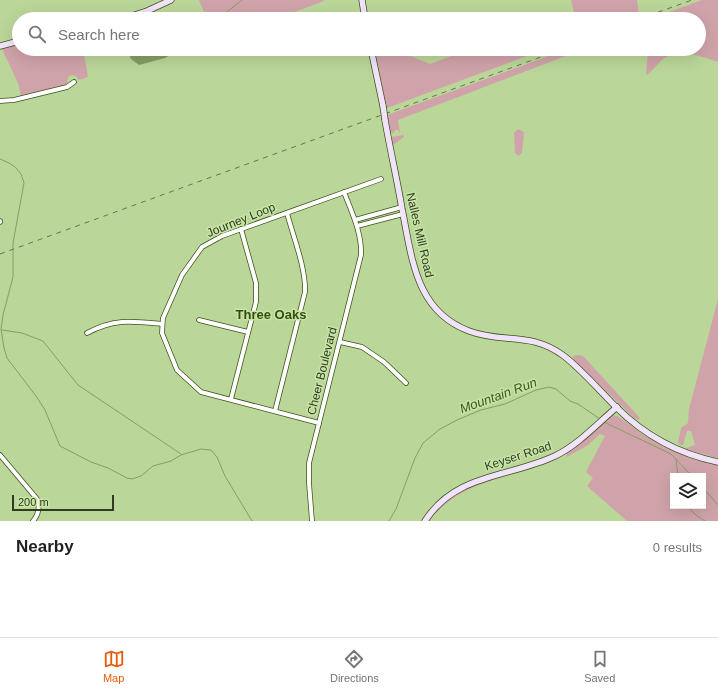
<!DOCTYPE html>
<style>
:root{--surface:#fff;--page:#f2f2f2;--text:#202124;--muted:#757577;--line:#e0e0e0;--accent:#ea580c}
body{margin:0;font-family:Arial,sans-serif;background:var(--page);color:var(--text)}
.controls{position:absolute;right:12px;bottom:12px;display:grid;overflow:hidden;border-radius:0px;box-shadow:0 4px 16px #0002}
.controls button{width:36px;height:36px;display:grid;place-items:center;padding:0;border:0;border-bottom:1px solid var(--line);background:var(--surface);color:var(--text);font:20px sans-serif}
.scale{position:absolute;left:12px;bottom:10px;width:102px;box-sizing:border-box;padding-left:4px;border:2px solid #303b22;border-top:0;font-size:11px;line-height:14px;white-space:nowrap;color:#303b22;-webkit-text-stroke:3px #c7e4a5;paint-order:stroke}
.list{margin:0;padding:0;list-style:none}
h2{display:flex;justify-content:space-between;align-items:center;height:52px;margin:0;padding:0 16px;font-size:17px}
h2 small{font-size:13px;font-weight:400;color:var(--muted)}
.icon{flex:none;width:22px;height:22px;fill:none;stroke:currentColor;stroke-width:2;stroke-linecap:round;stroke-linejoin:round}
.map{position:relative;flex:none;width:718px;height:521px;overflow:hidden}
.search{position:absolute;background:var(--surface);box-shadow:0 4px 16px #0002;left:12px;right:12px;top:12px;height:44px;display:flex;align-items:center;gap:10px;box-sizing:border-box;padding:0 14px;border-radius:22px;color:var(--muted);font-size:15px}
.sheet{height:116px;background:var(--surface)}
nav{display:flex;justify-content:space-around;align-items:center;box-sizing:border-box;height:56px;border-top:1px solid var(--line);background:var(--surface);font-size:11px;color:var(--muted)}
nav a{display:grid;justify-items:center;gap:2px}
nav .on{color:var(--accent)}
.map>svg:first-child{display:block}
</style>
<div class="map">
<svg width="718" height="521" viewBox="0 0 718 521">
<rect width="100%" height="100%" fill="#bbd699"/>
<!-- green -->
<g fill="#d0a3aa" fill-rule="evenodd">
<polygon points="199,0 324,0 324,1 275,19 207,19"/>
<polygon points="571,0 637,0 639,15 627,19 568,19 575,17"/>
<path d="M702,0H718V62C702,57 678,47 662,60C656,65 653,71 646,75L648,49H699V19H650Z"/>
<polygon points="19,43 19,49 83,49 88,77 79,80 76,76 72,75 68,77 67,83 64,86 21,96 18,83 1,47"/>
<polygon points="470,49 546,49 387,108 376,56 396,50 430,64"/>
<polygon points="568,49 584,49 398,120 400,133 398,130 395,130 394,133 389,132 387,115"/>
<polygon points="518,129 524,132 522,152 519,156 515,153 514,133"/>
<polygon points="404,135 404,137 393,145 392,137"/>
<polygon points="718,299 718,458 687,450 686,448 695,445 691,431 687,431 683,445 681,445 678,443 681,428 688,423 689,409"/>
<polygon points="578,355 583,356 640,418 638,420 634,418 573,359 573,356"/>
<path d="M613,415L617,416C627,422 636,430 645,436C667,450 693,460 718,464V521H627L587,486L593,478L586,472L605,436L600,434L588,445L567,457L566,453ZM673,476H703V506H673Z"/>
<path d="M505,474L506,476C477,485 456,492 435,514L433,512L459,490Z"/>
</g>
<!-- water -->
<polygon fill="#859e64" points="127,49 180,49 165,58 139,65 131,59"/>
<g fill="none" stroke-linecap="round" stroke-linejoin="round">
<!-- stream -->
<g stroke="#859e64" stroke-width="1">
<polyline points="218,19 242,0"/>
<polyline points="0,159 9,163 15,167 21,174 24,183 13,243 13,277 3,315 1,329 4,348 7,358 36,396 45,410 60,446 91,462 108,468 127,478 132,479 141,476 153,466 171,461 181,455 201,449 211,450 217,457 225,476 252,521"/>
<polyline points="2,330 22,333 43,341 78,385 181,454"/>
<polyline points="604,422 671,454 692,476"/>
<polyline points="676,459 678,476"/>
<polyline points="703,488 718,505"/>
<polyline points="687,506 697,516 705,521"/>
<polyline points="389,521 396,509 415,458 423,443 440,429 457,420 481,410 505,404 536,390 549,387 556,389 570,401 578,404 600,419"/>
</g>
<!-- street casing -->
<g stroke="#3d5319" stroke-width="5.5">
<g id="street">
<polyline points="0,101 14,100 67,87 74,82"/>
<polyline points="355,220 402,207"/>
<polyline points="0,221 0,222"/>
<polyline points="357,226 403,214"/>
<polyline points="199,320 248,332"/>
<path d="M87,333C114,318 133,321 162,324"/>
<polyline points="340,342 362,347 384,362 406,383"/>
<polyline points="231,399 256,302 256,283 241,229"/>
<path d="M275,411L305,292C306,268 293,236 287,213"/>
<polyline points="319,423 201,392 177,370 162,333 163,318 182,275 202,247 222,236 381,179"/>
<path d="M0,455L37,499C40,507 39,514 33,521"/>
<path d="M312,521L309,483V463L361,255C362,233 352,213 344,192"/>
</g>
</g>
<!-- secondary casing -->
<g stroke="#3d5319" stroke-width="7">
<g id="secondary">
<polyline points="362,0 365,19"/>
<polyline points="122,19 147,11 171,0"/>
<polyline points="0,46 19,41"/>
<polyline points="371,49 383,106"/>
<path d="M385,120C390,149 397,179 402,209C412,257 415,311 469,331C503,344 531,331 564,356C583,371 599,390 616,407C644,435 679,454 718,462"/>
<path d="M425,521C456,473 508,478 555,456C578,445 597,424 617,407"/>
</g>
</g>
<!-- street -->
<use href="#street" stroke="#fff" stroke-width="4"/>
<!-- secondary -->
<use href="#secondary" stroke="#f1e3fe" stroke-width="5.5"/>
<!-- rail -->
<g stroke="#667750" stroke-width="1" stroke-dasharray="5 5" stroke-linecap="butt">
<polyline points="639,19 692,0"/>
<polyline points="0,254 563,49"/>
</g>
<!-- secondary-bridge casing -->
<g stroke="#3d5319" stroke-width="7" stroke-linecap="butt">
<polyline id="secondary-bridge" points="383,106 385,120"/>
</g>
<!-- secondary-bridge -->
<use href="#secondary-bridge" stroke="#f1e3fe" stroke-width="5.5"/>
</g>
<g text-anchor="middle" stroke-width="3" stroke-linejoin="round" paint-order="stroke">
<!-- street labels -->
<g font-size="12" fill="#303b22" stroke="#c7e4a5">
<text transform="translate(241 220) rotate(-22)" y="4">Journey Loop</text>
<text transform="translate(420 235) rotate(77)" y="4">Nalles Mill Road</text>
<text transform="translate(322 371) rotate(-76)" y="4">Cheer Boulevard</text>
<text transform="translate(518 456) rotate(-18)" y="4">Keyser Road</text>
</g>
<!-- neighbourhood labels -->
<g font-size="13" font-weight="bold" fill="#354b0f" stroke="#c7e4a5">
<text x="271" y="319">Three Oaks</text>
</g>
<!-- water labels -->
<g font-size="13" font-style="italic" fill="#415a1b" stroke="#c7e4a5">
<text transform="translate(498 395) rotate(-20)" y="5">Mountain Run</text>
</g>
</g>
</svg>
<div class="controls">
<button><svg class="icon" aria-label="layers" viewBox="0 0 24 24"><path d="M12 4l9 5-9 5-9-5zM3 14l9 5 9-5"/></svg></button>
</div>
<div class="scale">200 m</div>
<div class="search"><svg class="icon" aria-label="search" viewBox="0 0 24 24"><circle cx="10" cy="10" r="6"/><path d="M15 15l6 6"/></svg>Search here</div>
</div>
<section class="sheet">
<h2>Nearby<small>0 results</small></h2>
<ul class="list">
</ul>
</section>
<nav>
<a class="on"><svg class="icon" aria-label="map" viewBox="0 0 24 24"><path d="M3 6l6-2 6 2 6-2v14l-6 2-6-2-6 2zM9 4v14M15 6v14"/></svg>Map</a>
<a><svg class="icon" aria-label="directions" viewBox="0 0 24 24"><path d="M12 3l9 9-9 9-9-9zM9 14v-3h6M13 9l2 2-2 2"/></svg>Directions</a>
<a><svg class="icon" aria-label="saved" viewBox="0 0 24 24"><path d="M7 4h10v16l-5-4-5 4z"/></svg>Saved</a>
</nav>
